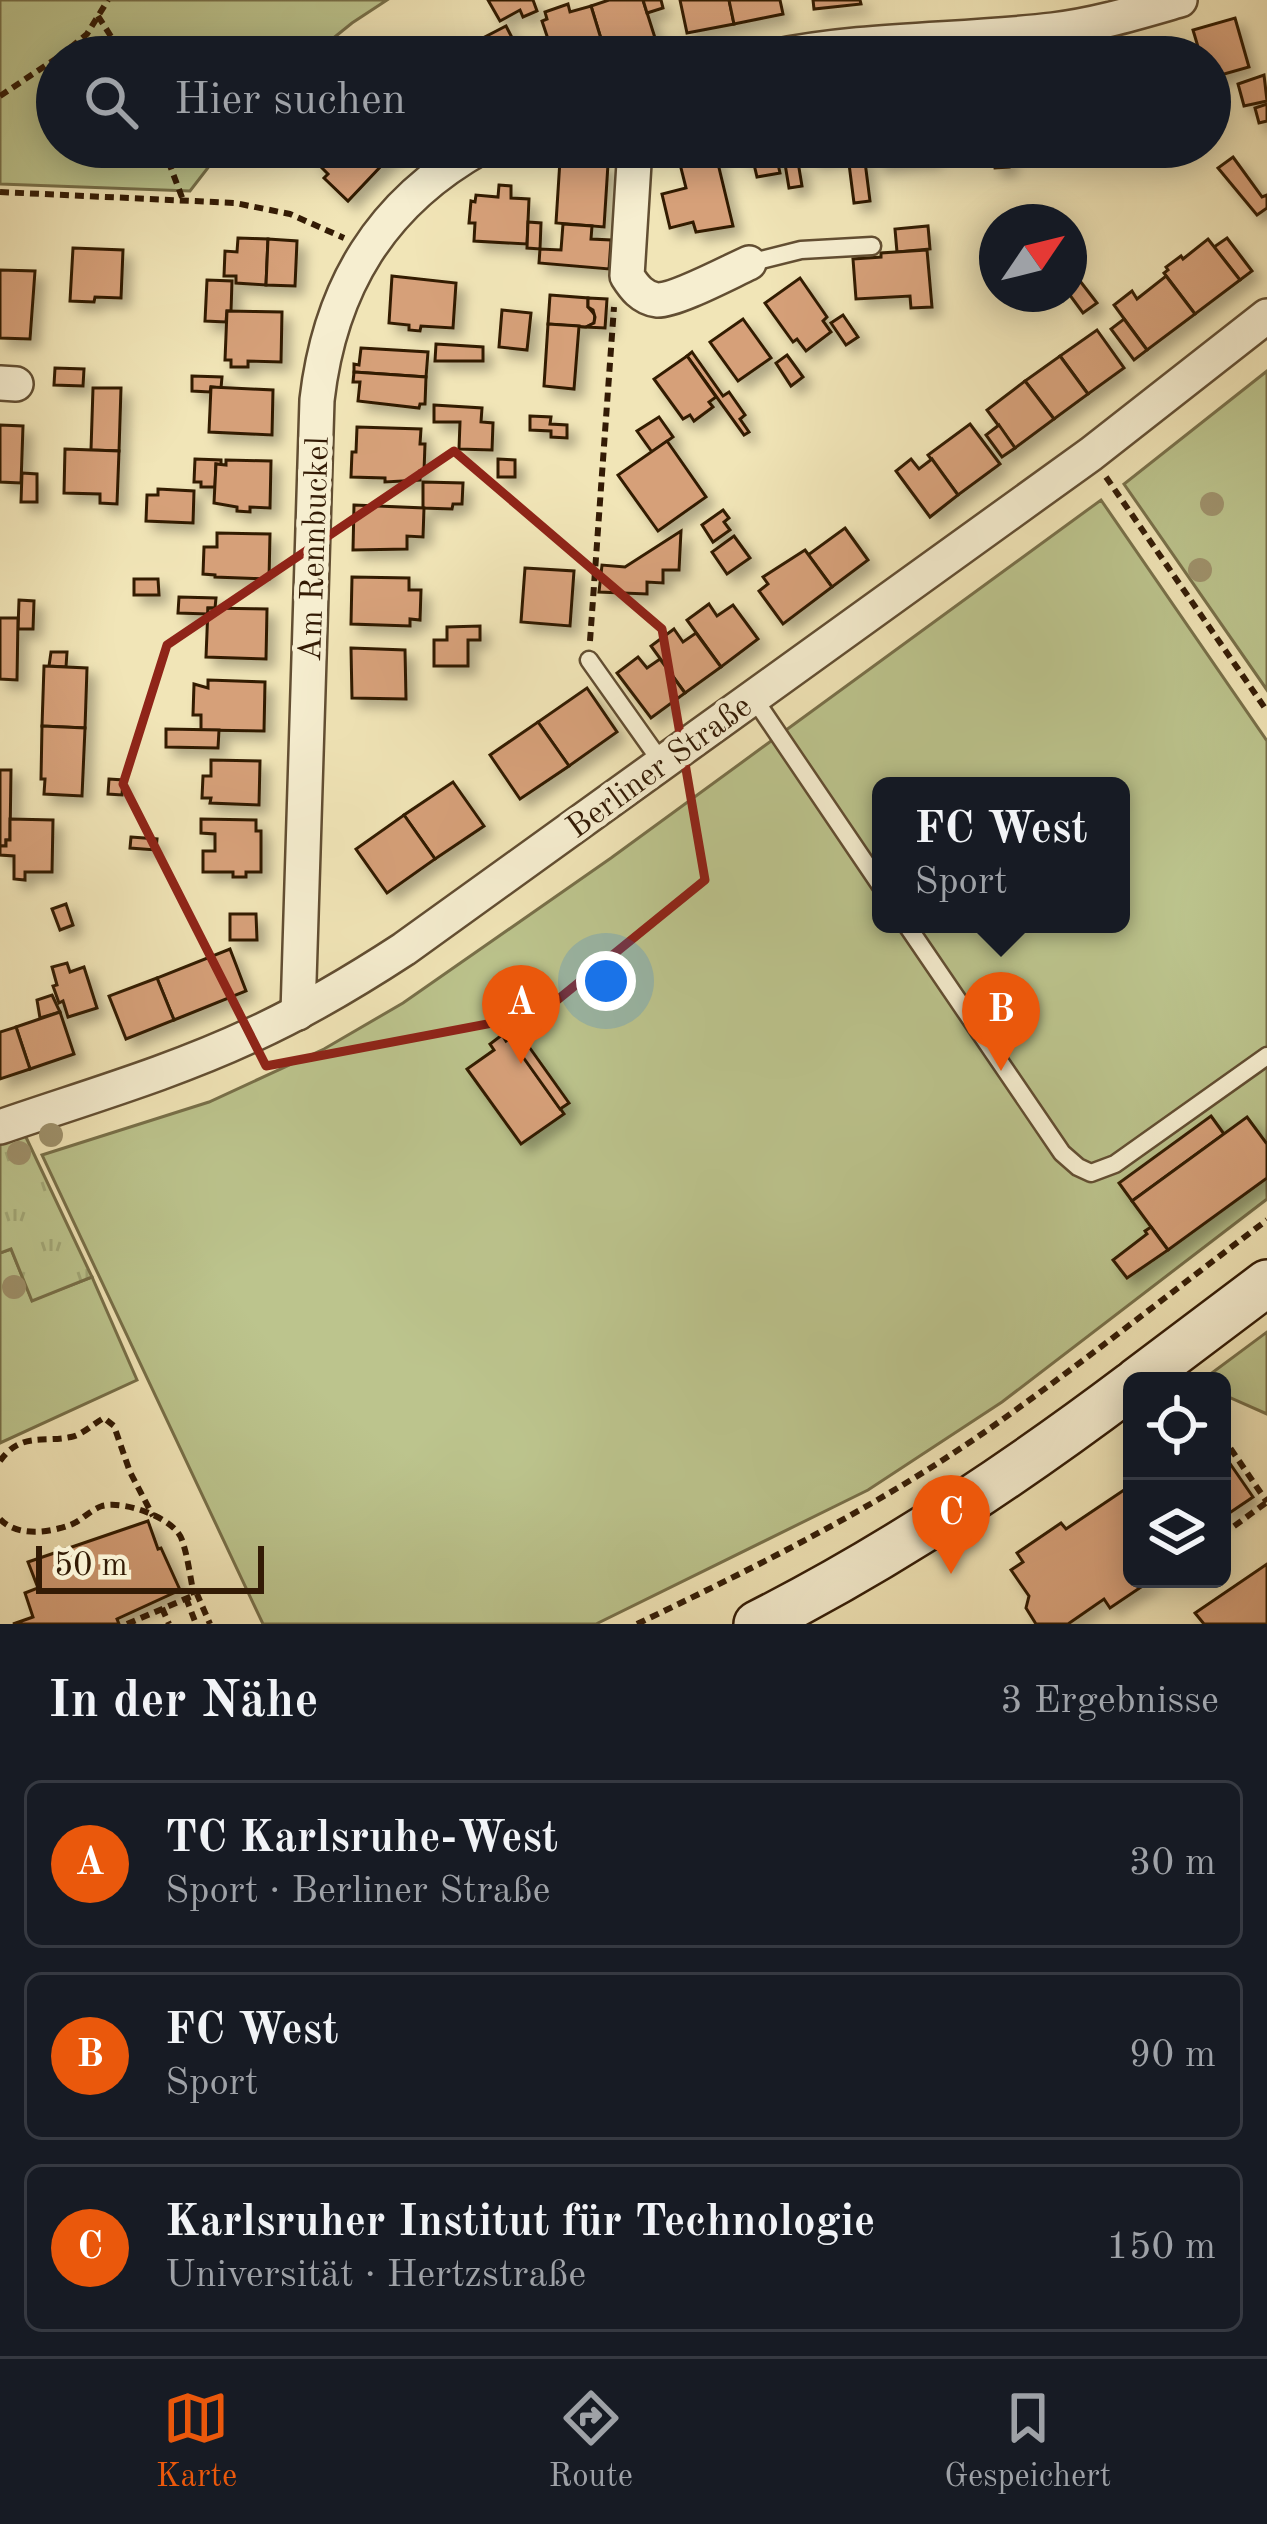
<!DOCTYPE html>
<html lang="de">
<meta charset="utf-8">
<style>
:root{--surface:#171b24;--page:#20242c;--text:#f1f3f6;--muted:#9ea1a6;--line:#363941;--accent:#ea580c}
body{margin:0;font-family:"Old Standard TT",serif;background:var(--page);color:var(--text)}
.controls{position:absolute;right:36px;bottom:36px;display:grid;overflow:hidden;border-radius:18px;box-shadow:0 6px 30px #0003}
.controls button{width:108px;height:108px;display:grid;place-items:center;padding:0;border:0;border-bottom:3px solid var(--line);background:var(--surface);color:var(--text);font:60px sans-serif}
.compass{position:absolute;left:979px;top:204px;width:108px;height:108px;border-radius:50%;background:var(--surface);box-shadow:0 6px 30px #0003;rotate:55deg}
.scale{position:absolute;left:36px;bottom:30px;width:228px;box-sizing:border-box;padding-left:12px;border:6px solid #331b05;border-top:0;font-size:33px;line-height:42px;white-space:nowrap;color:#331b05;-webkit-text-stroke:9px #f6eed0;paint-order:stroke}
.you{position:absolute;left:606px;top:981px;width:42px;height:42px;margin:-30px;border:9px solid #fff;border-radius:50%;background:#1a73e8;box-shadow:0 0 0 18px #1a73e833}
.badge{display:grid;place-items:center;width:78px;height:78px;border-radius:50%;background:var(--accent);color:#fff;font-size:39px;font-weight:700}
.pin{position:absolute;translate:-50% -99px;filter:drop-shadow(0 3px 6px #0008)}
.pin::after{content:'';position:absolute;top:63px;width:42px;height:36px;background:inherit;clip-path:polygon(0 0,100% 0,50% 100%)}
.popup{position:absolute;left:872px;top:777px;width:258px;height:156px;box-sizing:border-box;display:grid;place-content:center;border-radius:18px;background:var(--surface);filter:drop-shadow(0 3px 9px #0005);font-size:39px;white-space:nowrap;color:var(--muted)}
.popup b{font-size:45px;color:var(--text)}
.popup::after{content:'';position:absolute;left:50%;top:100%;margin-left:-24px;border:24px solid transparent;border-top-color:var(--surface)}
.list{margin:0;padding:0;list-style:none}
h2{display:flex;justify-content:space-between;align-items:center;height:156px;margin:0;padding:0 48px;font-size:51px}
h2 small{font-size:39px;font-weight:400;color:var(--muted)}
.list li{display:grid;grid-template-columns:78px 1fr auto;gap:36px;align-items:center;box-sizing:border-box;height:168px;margin:0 24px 24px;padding:0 24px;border:3px solid var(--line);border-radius:18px}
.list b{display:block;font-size:45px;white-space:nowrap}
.list p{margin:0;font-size:39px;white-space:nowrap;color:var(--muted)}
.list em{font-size:39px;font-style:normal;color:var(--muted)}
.icon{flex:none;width:66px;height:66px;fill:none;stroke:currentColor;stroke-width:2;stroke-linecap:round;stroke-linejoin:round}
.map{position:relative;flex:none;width:1267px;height:1624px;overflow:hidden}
.search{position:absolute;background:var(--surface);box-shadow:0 6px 30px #0003;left:36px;right:36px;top:36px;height:132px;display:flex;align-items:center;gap:30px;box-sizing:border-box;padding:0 42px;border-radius:66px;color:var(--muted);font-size:45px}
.sheet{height:732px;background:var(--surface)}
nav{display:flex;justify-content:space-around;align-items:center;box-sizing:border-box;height:168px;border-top:3px solid var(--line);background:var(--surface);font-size:33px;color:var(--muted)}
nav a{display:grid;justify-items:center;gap:6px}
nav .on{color:var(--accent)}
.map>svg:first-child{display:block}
</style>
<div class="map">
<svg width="1267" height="1624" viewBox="0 0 1267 1624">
<defs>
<pattern id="park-tufts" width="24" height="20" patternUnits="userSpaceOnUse" patternTransform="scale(3)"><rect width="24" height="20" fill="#bcc48d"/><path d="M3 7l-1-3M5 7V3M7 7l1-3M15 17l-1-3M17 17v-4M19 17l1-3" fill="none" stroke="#a2a878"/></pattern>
<filter id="shadow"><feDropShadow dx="8" dy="8" stdDeviation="6" flood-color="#0004"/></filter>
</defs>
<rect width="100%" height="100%" fill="#f1e5b7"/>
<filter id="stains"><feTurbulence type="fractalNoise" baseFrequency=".00167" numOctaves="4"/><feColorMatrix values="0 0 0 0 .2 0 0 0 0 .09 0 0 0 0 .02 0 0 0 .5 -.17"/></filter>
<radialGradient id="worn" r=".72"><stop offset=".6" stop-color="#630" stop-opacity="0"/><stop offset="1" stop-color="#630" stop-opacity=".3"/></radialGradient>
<!-- grass -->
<g fill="#bcc48d" stroke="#787049" stroke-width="3" fill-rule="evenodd">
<polygon points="0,0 387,0 352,23 310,57 57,57 57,147 224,147 190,191 0,184"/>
<polygon points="1267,371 1267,690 1124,484"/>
<path d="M1101,500L1267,741V1199L1002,1402L868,1490L596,1624H263L42,1155L209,1102L324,1049L403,1003L611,858ZM881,786H1121V924H881Z"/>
<polygon points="11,1249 32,1300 92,1277 137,1380 0,1443 0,1253"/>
<polygon points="1267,1332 1267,1414 1222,1394 1222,1381 1201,1381"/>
</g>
<!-- park -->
<polygon fill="url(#park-tufts)" stroke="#787049" stroke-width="3" points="24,1133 92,1277 32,1301 11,1249 0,1253 0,1142"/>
<!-- building -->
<g fill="#d6a079" stroke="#331b05" stroke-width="3" filter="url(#shadow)">
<polygon points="488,0 533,0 537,11 523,17 520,10 500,21"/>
<polygon points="609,0 643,0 656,41 606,55 591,6"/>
<polygon points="643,0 661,0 663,8 647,13"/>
<polygon points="680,0 729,0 734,24 687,33"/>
<polygon points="729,0 780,0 783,14 734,24"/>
<polygon points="813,0 860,0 861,4 814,9"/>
<polygon points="568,4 570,12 591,6 606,55 554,57 542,21 547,19 545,12"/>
<polygon points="1235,18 1249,67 1210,78 1210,57 1201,57 1193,30"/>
<polygon points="506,26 522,57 461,57 458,51"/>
<polygon points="1128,45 1131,57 1078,56"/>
<polygon points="1264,75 1267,101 1244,106 1238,84"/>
<polygon points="1267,104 1267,121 1259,123 1255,108"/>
<polygon points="325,147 399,147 348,201 324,178 328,174 314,160"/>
<polygon points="714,147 733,226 696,232 693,222 670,228 662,194 686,188 678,156"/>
<polygon points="743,147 785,147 787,153 781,155 782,163 778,164 780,173 757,177 753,160 746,161"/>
<polygon points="808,147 841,147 843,155 812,160 810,147"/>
<polygon points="875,147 913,147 914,160 877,164"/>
<polygon points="913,147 932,147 933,159 914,160"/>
<polygon points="992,147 1007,147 1009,167 995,168"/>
<polygon points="864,154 870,201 854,203 848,156"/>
<polygon points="1233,157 1262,197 1267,195 1267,208 1257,215 1218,168"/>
<polygon points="560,160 608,164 604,227 556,223"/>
<polygon points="798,162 802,186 789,188 785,164"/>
<polygon points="499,185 511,186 511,198 529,199 527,244 474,241 475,223 469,223 471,201 475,202 476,195 498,197"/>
<polygon points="528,222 541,223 540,249 527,248"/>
<polygon points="563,224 592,226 591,239 611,240 609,269 539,263 540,249 561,250"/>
<polygon points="928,226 930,249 897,252 895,229"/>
<polygon points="238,238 268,239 266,285 236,283 236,276 224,276 225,251 237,252"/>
<polygon points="1227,238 1252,271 1240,280 1214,247"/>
<polygon points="268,239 297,241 295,286 266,285"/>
<polygon points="1208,239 1240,280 1195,314 1164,273 1168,270 1166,267 1181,256 1183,259"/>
<polygon points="73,248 123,250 121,298 95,297 94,302 70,301"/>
<polygon points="927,250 932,307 911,308 910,296 856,299 853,259 881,257 881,253"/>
<polygon points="0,270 35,271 30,339 0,338"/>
<polygon points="392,276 456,283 453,328 421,326 420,331 409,330 409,325 389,323"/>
<polygon points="1166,276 1195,314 1147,350 1114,305 1132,291 1137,299"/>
<polygon points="800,278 827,317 823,321 831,332 806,351 797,339 793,342 765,303"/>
<polygon points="207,280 232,281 231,311 227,311 226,322 205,321"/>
<polygon points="1080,281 1097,303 1083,313 1069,294 1069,290"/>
<polygon points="550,295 588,298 588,307 595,315 594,323 586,327 548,324"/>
<polygon points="588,298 607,299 605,328 586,327 594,323 595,317 593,310 588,307"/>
<polygon points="502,310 531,313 527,350 499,347"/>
<polygon points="227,311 282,312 281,362 248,361 248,367 231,367 231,360 225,360"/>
<polygon points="843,315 858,337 846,345 831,323"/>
<polygon points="743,319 771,358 738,381 710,342"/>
<polygon points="1124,319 1147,350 1134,360 1111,329"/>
<polygon points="548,324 579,326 574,389 544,386"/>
<polygon points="1097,330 1124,368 1088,394 1060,356"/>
<polygon points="436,344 483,347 483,361 435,361"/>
<polygon points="361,348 428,352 426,377 354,372 354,364 359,365"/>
<polygon points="692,352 723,396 729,392 745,415 740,419 749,432 744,435 687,356"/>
<polygon points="787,355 803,377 791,386 776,363"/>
<polygon points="687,356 716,397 709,402 713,407 694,421 690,415 683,419 654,379"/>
<polygon points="1060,356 1088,394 1054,419 1025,381"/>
<polygon points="55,368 84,369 83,386 54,385"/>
<polygon points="354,372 426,377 425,404 420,404 419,408 358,401 360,382 353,382"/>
<polygon points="192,376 222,377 221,388 211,387 210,392 192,391"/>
<polygon points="1025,381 1054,419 1015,448 987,410"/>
<polygon points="211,387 273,390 272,435 209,432"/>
<polygon points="93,388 121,388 119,451 91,450"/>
<polygon points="434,405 482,408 481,422 493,423 492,450 459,449 460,422 434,422"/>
<polygon points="530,416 551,417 550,424 567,425 567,438 551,437 551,431 530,430"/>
<polygon points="659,417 673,437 652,452 637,431"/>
<polygon points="970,424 1000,464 958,495 928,455"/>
<polygon points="0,425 23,426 21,483 0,482"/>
<polygon points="999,425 1015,448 1002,457 986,435"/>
<polygon points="357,427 421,429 420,444 425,444 424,471 420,471 420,480 385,482 385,478 351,477 352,452 356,452"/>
<polygon points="667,441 706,497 658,531 618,475"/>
<polygon points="65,449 119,451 117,504 100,503 100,494 64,493"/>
<polygon points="195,459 221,460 221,465 216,464 215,487 201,487 201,482 194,482"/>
<polygon points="498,459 515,460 515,477 498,477"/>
<polygon points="911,459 919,469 932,459 958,495 930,517 896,471"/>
<polygon points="226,460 271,461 270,508 250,507 250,512 237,511 237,507 214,503 216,464 226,465"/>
<polygon points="22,473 37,474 37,502 21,502"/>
<polygon points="423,482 463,483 462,504 453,504 452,509 423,508"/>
<polygon points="158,489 194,491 193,523 146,521 147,495 158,495"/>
<polygon points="354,505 424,508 423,537 407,536 407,549 353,550"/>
<polygon points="723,510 729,518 724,522 730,530 713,542 702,525"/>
<polygon points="845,528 868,560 832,587 808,555"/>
<polygon points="681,531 679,570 663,570 663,583 647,582 647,594 599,592 602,565 625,567"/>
<polygon points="217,533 270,534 269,579 215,577 215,575 203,574 204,547 217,547"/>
<polygon points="734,536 750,558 727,574 712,552"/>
<polygon points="805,550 832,587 783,624 759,591 768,584 763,577"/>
<polygon points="525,568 574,571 570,626 521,622"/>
<polygon points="352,577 409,578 409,590 421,590 420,620 410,619 410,626 351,624"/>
<polygon points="134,579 158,579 159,595 134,595"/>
<polygon points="179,597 216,598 215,608 208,608 208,614 178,613"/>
<polygon points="19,600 34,601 33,629 18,629"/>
<polygon points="709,604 717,616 733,605 758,639 721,667 687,620"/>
<polygon points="208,608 267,609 266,659 206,657"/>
<polygon points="0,618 18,618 17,680 0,679"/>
<polygon points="480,626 480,640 468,640 468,666 434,666 434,640 447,640 447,627"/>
<polygon points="674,629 683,642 696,633 721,667 685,693 651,646"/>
<polygon points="351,648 405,650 406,699 352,698"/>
<polygon points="51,652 67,652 66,667 49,666"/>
<polygon points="638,657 647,668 660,659 685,693 651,718 617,673"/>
<polygon points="44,666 87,668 85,728 42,726"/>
<polygon points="208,680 265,682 264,731 201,730 201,715 193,715 194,684 208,688"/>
<polygon points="587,688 617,732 569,766 538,722"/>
<polygon points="538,722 569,766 520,799 490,755"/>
<polygon points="42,726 85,728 82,796 44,794 45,779 41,779"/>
<polygon points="166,729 219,730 218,748 166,747"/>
<polygon points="211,760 260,761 259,805 210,803 211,798 202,798 203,776 211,776"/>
<polygon points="0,770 11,770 10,840 6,840 6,846 0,846"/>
<polygon points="109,779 123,780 122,795 108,794"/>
<polygon points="453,782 484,826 435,859 404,815"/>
<polygon points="404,815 435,859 387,893 356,849"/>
<polygon points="10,819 53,820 52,872 25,872 25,880 14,879 14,856 0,855 0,846 6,846 6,840 10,840"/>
<polygon points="201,819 256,820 256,831 261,831 261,872 246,872 246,877 233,877 233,872 203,872 203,851 215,851 215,834 201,833"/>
<polygon points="131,837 157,839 156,850 130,848"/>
<polygon points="66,904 73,925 60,930 52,909"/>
<polygon points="230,914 256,914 257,940 230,940"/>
<polygon points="230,949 246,991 174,1020 157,978"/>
<polygon points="67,963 70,972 84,967 97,1008 68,1017 63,1001 59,1003 53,986 57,985 52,967"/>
<polygon points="157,978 174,1020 126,1039 109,996"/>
<polygon points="52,995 60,1012 40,1018 37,1000"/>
<polygon points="60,1012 74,1054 30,1069 16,1027"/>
<polygon points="16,1027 30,1069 0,1079 0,1032"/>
<polygon points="502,1035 506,1041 510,1038 564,1114 521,1144 467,1069 494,1050 490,1044"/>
<polygon points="522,1037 569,1103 560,1109 513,1043"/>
<polygon points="1211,1116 1224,1134 1132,1201 1119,1183"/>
<polygon points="1247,1117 1267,1144 1267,1178 1168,1250 1132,1201"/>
<polygon points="1151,1227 1168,1250 1127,1278 1113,1260 1147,1234 1145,1231"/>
<polygon points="1222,1452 1253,1497 1222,1518"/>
<polygon points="1124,1490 1130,1498 1132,1497 1132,1579 1153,1579 1110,1608 1104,1599 1068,1624 1036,1624 1026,1608 1029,1596 1011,1570 1023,1562 1017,1553 1061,1523 1066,1529"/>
<polygon points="148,1521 158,1549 161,1548 180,1590 117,1619 119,1624 13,1624 33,1617 25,1593 38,1588 28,1562"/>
<polygon points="1267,1564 1267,1624 1204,1624 1195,1613"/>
</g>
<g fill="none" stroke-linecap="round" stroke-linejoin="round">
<!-- service casing -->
<g stroke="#624e32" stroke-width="21">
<g id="service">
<polyline points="749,263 801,250 872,246"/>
<polyline points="589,660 662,763"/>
<polyline points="753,697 881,886"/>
<polyline points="906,924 1062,1153 1078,1167 1091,1173 1115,1164 1267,1056"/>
</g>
</g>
<!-- minor casing -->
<g stroke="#624e32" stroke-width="38">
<g id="minor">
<path d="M773,57C865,38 960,41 1053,30C1096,25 1138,12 1180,0"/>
<path d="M635,147L627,276C634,287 642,298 657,300C675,301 731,271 749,263"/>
<polyline points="0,383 16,384"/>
<path d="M298,1013L317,400C330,287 381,203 481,147"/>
<path d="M0,1127C84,1098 171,1073 252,1035C305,1011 355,981 404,949L1091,454L1267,316"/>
</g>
</g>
<!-- secondary casing -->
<g stroke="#331b05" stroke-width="50">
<g id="secondary">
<polyline points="1137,1381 1267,1283"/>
<path d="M757,1624C890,1557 1014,1474 1132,1385"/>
</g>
</g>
<!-- path -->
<g stroke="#331b05" stroke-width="6" stroke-dasharray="9 6" stroke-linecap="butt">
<polyline points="98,16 124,57"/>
<polyline points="59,57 87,34 108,0"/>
<polyline points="0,96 57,58"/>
<polyline points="163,147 183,200"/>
<polyline points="0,192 235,203 290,214 344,238"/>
<polyline points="1106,477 1267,711"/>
<polyline points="590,641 614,307"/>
<polyline points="1222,1436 1267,1502"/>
<path d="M0,1461C21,1432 41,1443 71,1437C82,1435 93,1424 104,1418L114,1426L130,1472L153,1516"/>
<path d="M0,1519C17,1537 48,1533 70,1525C81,1521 90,1510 102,1506C124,1500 175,1518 182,1540C188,1557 190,1577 194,1595"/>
<polyline points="1222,1535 1267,1502"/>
<polyline points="186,1598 196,1624"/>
<polyline points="162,1608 169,1624"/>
<polyline points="127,1624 197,1594 210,1624"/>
<path d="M637,1624C758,1566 879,1506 989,1429C1084,1362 1174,1290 1267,1220"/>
</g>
<!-- service -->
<use href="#service" stroke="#f6eed0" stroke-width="16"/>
<!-- minor -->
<use href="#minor" stroke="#f6eed0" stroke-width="33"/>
<!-- secondary -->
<use href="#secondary" stroke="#f6eed0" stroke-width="45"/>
</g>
<!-- trees -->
<g fill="#9f926c">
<circle cx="1212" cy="504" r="12"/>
<circle cx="1200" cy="570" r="12"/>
<circle cx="51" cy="1135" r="12"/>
<circle cx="19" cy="1153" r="12"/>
<circle cx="14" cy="1287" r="12"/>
</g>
<!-- marked area -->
<path fill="none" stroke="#8f2418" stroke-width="9" stroke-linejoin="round" d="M454,451L662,629L705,880L540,1014L266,1066L123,784L167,645Z"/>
<g text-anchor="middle" stroke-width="10" stroke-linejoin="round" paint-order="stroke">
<!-- street labels -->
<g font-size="33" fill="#331b05" stroke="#f6eed0">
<text transform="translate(312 549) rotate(-88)" y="12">Am Rennbuckel</text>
<text transform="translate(658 765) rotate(-36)" y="12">Berliner Straße</text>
</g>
</g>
<rect width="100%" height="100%" filter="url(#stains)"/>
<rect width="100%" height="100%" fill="url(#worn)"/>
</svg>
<div class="controls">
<button><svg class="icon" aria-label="locate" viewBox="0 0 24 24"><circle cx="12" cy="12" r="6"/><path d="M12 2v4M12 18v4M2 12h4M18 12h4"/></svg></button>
<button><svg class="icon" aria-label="layers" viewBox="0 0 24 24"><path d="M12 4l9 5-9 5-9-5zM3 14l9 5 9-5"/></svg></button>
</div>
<svg class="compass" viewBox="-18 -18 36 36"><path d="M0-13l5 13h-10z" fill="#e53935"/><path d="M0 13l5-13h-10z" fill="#9ea1a6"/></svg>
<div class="scale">50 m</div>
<div class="you"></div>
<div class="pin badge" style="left:521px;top:1064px">A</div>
<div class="pin badge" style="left:1001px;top:1071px">B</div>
<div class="popup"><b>FC West</b>Sport</div>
<div class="pin badge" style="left:951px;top:1574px">C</div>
<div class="search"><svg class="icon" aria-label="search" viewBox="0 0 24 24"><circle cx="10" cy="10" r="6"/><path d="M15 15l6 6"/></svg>Hier suchen</div>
</div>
<section class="sheet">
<h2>In der Nähe<small>3 Ergebnisse</small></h2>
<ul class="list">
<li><span class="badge">A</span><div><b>TC Karlsruhe-West</b><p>Sport · Berliner Straße</p></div><em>30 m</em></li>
<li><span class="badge">B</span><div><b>FC West</b><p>Sport</p></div><em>90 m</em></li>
<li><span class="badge">C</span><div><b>Karlsruher Institut für Technologie</b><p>Universität · Hertzstraße</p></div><em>150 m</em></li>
</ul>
</section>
<nav>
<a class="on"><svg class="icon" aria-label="map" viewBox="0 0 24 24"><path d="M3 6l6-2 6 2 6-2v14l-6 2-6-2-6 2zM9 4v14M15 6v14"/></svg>Karte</a>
<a><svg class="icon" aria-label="directions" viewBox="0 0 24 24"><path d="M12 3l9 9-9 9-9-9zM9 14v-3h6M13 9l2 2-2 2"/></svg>Route</a>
<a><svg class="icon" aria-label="saved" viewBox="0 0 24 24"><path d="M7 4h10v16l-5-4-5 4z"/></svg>Gespeichert</a>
</nav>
